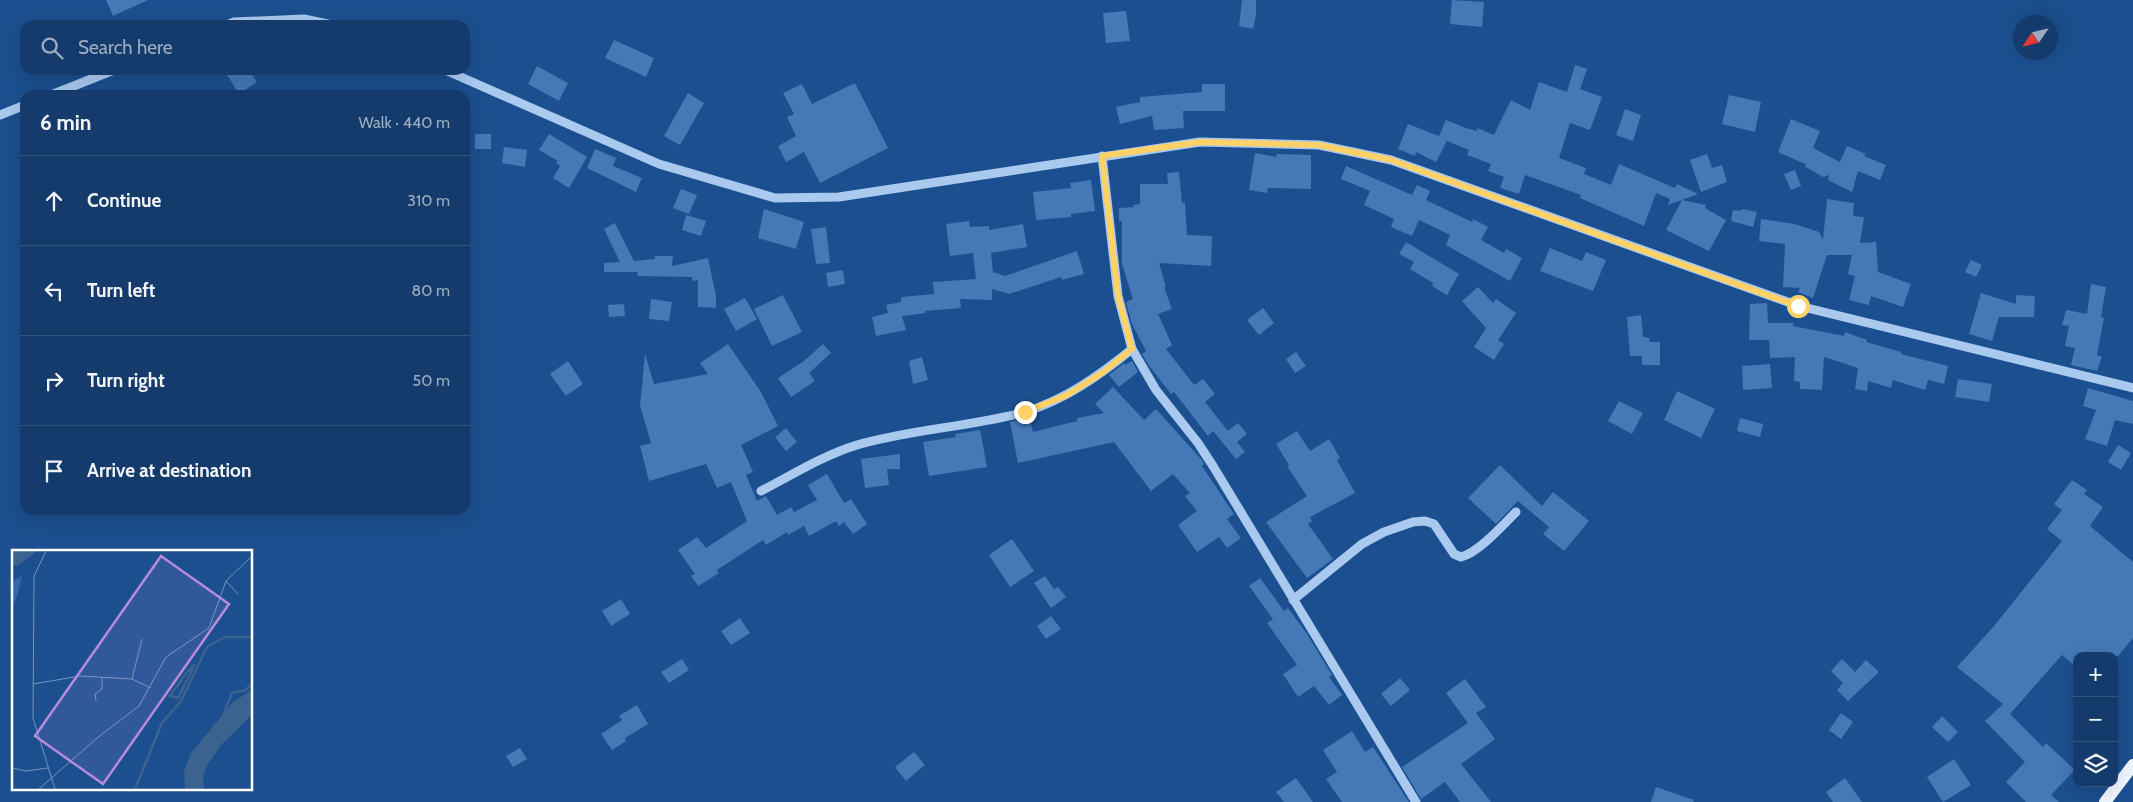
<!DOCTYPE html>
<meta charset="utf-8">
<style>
:root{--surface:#143b6b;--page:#214673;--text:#f1f3f6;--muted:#9dadc1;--line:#33557e}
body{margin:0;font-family:Cabin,sans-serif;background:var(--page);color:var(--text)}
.controls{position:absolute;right:15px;bottom:15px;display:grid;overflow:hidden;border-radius:10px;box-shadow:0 5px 20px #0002}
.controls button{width:45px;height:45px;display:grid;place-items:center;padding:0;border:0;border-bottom:1px solid var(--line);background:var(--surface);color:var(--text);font:25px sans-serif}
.compass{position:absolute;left:2013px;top:15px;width:45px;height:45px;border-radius:50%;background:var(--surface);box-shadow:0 5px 20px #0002;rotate:235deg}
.stop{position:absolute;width:15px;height:15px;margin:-11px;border:4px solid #ffd166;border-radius:50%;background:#fff}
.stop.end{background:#ffd166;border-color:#fff;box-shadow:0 1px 5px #0008}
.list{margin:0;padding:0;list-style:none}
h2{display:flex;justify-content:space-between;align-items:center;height:65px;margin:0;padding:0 20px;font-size:21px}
h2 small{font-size:16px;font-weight:400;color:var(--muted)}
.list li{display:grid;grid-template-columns:32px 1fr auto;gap:15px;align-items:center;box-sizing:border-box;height:90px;padding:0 20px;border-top:1px solid var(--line)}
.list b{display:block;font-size:19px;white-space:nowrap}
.list em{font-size:16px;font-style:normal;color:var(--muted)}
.icon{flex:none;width:28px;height:28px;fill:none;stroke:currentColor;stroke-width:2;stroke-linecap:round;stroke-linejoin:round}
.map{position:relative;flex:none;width:2133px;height:802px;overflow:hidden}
.search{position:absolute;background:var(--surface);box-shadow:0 5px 20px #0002;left:20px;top:20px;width:450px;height:55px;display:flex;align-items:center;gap:12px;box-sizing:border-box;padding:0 18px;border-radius:15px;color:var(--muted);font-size:19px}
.panel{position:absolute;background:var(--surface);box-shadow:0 5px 20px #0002;left:20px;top:90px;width:450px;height:425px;border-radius:15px}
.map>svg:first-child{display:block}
</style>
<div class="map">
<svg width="2133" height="802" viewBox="0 0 2133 802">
<rect width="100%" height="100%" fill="#1b4f8f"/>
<!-- building -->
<g fill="#4478b7">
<polygon points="106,0 148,0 113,16"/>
<polygon points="1242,0 1256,0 1256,15 1253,29 1239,26"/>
<polygon points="1452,0 1484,2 1482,27 1450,24"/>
<polygon points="1126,11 1130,41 1106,43 1103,13"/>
<polygon points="614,40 654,58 646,77 605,58"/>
<polygon points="1575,65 1587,69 1580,89 1602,97 1590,130 1570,123 1559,158 1586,168 1584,174 1611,185 1619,164 1675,188 1677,184 1698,194 1668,205 1670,199 1656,193 1644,226 1580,198 1581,195 1525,175 1519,194 1500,188 1504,177 1488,171 1491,164 1467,155 1469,150 1447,141 1436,162 1416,152 1415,156 1398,149 1408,124 1439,136 1446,120 1466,128 1477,131 1477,128 1494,135 1511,100 1530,110 1539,82 1567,92"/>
<polygon points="537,66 568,83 559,101 528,84"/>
<polygon points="224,70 249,70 257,82 239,94"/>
<polygon points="855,83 888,148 820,183 804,152 786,162 778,146 796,136 787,117 794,114 783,93 802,84 812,104"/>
<polygon points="1202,84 1225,84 1225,111 1183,111 1184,128 1154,130 1152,116 1120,124 1116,107 1140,102 1140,97 1202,92"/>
<polygon points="688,93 704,103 680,145 664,136"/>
<polygon points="1729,95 1761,102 1755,132 1722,124"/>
<polygon points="1625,109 1641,115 1633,141 1616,135"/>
<polygon points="1791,119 1820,131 1813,148 1840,162 1847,146 1866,154 1864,156 1886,165 1880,180 1858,171 1852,192 1828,180 1829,175 1823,177 1804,166 1807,165 1778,152"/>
<rect x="475" y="134" width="16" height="15"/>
<polygon points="549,134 587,157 569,188 553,178 560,166 556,163 558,161 539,150"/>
<polygon points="504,147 527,150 525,167 502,163"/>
<polygon points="595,149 616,158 613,166 642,178 636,192 587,168"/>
<polygon points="1255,153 1276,157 1277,154 1311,155 1311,189 1268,188 1267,193 1249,190"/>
<polygon points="1707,154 1712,168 1722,165 1727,182 1701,192 1690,160"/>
<polygon points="1346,166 1412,195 1417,185 1430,191 1426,200 1472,222 1473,219 1488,227 1481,240 1504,253 1506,249 1522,258 1510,281 1446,245 1450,235 1419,220 1412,236 1391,227 1394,219 1364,205 1370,191 1341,179"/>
<polygon points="1795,170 1801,186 1791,190 1784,174"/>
<polygon points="1179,172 1182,203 1185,203 1187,235 1212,236 1211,266 1159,263 1166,287 1164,287 1172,309 1158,314 1172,345 1166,349 1194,385 1203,379 1215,394 1205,402 1228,431 1238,423 1247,434 1237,442 1245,452 1236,459 1213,431 1208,436 1174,392 1171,394 1150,367 1142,354 1146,351 1132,324 1126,302 1133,299 1122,264 1122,221 1119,221 1119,208 1134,207 1133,205 1140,204 1140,184 1168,184 1167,173"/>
<polygon points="1091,180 1095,211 1071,214 1071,217 1036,220 1033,192 1071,188 1070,183"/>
<polygon points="681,189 697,195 689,214 673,208"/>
<polygon points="1827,199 1854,203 1853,216 1864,217 1860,243 1876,242 1878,272 1911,284 1903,307 1871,296 1869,305 1849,300 1855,276 1848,274 1852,255 1827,255 1813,298 1798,292 1800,288 1783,287 1785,244 1759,241 1761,219 1795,224 1819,232 1823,240"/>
<polygon points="1682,200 1706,205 1705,208 1726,220 1709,251 1666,230"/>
<polygon points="764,209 804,222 796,249 758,238"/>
<polygon points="1742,209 1757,212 1753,227 1731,221 1733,210 1741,211"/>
<polygon points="686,215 706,221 701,236 682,230"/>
<polygon points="969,221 970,227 989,226 989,230 1023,224 1027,247 991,253 993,272 1005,276 1077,251 1084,274 1062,280 1061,277 1009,294 992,289 992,300 960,299 961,308 925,311 926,313 902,316 906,330 876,336 872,317 888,313 886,305 901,302 901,297 934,294 933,282 976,279 973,253 950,256 946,224"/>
<polygon points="615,223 634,261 655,259 655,256 673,256 672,266 708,258 716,296 716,308 698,307 698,280 692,281 692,277 638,276 637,272 604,272 604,263 620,262 604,229"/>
<polygon points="826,227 830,263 816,264 811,229"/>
<polygon points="1406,242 1459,274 1447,295 1432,286 1433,283 1410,269 1414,262 1399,254"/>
<polygon points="1550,248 1582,261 1586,252 1606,260 1593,291 1540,271"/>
<polygon points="1971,260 1982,265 1976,277 1965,272"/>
<polygon points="843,270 845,284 828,287 826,273"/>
<polygon points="2091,284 2106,287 2101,317 2104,318 2097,355 2102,357 2097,371 2071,365 2075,348 2065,346 2069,326 2062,325 2066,310 2087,314"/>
<polygon points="1478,287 1493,303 1496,299 1516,313 1498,340 1504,344 1494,360 1474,347 1486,328 1462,301"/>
<polygon points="1981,293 2016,304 2016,295 2035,296 2034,317 1999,317 1992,341 1969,334"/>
<polygon points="783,295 802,332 772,346 754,309"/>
<polygon points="745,298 757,319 736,331 724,309"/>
<polygon points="651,299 672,302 669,321 649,319"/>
<polygon points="1767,303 1768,323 1793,323 1793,326 1844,336 1845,332 1867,340 1866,342 1901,352 1901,354 1948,366 1944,384 1928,380 1925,390 1893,380 1891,388 1868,381 1867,391 1855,389 1858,368 1824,357 1822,390 1800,389 1800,382 1794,381 1795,357 1770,358 1769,340 1749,340 1750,304"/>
<polygon points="624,304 625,316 609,317 608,305"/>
<polygon points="1263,308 1274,323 1259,335 1247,320"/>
<polygon points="1641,315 1643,337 1649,338 1650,342 1660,342 1660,365 1642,365 1642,356 1630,356 1627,317"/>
<polygon points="728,344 761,392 778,426 741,445 753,472 746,475 757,501 766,496 777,515 791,507 794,512 817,500 808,485 827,474 844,503 851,499 867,524 853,534 844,522 839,526 836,521 809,536 804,526 788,535 787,532 766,545 763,540 717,570 719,573 698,586 691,576 695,574 678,550 697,537 706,548 747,521 731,482 717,488 706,464 649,481 640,446 651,443 640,406 645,354 654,384 708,374 700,363"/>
<polygon points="823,344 831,353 809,373 815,381 791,397 778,378 804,361"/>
<polygon points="1296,352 1306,366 1295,373 1286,359"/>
<polygon points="922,357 928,380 913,384 909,361"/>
<polygon points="568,361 583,384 566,396 550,374"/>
<polygon points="1132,361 1138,372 1119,387 1109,375 1124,363 1125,365"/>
<polygon points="1770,364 1772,388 1743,390 1742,366"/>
<polygon points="1958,379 1992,384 1989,402 1955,397"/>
<polygon points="1113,387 1144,420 1156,409 1201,459 1204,464 1202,466 1234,514 1227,519 1241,538 1227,548 1219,537 1197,552 1178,525 1197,511 1185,496 1190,493 1173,474 1151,491 1114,442 1018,463 1010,422 1029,417 1033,432 1077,421 1077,418 1104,413 1095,404"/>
<polygon points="2088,388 2133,401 2133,424 2115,420 2107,446 2085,439 2096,410 2083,406"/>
<polygon points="1677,391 1715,409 1701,438 1664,420"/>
<polygon points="1619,401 1643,413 1632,434 1608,421"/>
<polygon points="1740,418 1763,424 1760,437 1737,431"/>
<polygon points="786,428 797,442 786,451 775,437"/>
<polygon points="980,430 987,467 929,476 923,442 956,437 955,434"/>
<polygon points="1297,431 1310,451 1329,439 1340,458 1337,460 1355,493 1310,517 1312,521 1308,524 1333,559 1307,578 1266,522 1307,496 1287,466 1289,465 1276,444"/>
<polygon points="2118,445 2131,453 2121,470 2108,462"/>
<polygon points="900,454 900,469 887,469 889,485 865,488 861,459"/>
<polygon points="1500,465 1542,506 1553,492 1589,521 1564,551 1543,534 1549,527 1518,501 1496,524 1468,498"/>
<polygon points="2072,480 2087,490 2084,494 2103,507 2090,526 2133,562 2133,638 2118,656 2077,656 2077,668 2062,655 2010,714 2043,747 2046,743 2075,770 2051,795 2059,802 2026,802 2006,782 2025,762 1985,721 2003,704 1957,667 1994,626 2062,541 2047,529 2062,510 2054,504"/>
<polygon points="1012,539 1034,571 1010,587 989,555"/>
<polygon points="1045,576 1054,589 1058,587 1066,597 1051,608 1034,583"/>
<polygon points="1260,578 1284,611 1288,608 1307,634 1332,675 1329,677 1342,695 1329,705 1314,686 1298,697 1283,674 1297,665 1267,623 1273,619 1249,586"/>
<polygon points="621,599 630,614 611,626 602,611"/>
<polygon points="1051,616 1061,629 1046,639 1037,626"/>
<polygon points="740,618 750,633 731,645 721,631"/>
<polygon points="682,659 689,670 669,683 661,672"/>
<polygon points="1842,659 1855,672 1866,660 1879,672 1848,701 1837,690 1843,683 1831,671"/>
<polygon points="1400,678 1410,690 1391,706 1381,694"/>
<polygon points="1465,679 1486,707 1476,713 1495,739 1461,764 1491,802 1460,802 1445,782 1421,799 1402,767 1468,723 1446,693"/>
<polygon points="637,705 648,724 625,738 626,741 612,750 601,734 622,720 619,716"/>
<polygon points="1841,713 1853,722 1841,739 1829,730"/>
<polygon points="1942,716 1958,732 1948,742 1932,727"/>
<polygon points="1352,731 1365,752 1373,747 1409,802 1342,802 1326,779 1337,772 1323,750"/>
<polygon points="520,748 527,759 513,767 506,756"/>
<polygon points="914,752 925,765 906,781 895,767"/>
<polygon points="1954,759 1971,785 1943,802 1927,777"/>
<polygon points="1296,778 1313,802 1284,802 1276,792"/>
<polygon points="1845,778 1862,802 1833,802 1826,792"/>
<polygon points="1656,787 1694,800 1693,802 1651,802"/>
</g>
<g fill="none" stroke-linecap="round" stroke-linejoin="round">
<!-- minor -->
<g stroke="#a9c9ee" stroke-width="9">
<polyline points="227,25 234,22 304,19 332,25"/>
<polyline points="445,70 659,164 775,198 839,197 1200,142 1319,145 1391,160 1799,306 2133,388"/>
<polyline points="51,95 114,70"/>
<polyline points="0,115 25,105"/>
<polyline points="1102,156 1118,296 1132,349 1156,390 1198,443 1213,466 1416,802"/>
<path d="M761,491C792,475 824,455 857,445C912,429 970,427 1025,412C1065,400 1100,375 1132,349"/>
<path d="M1293,600L1362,544L1384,532L1413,522L1425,521L1434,524L1454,554L1461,557C1479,552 1502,526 1516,512"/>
</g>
<!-- major -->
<polyline stroke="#f0f6ff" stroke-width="12" points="2105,802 2133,765"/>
</g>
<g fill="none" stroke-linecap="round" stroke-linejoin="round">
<!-- route -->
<polyline stroke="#ffd166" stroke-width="6" points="1025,412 1067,395 1102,373 1132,349 1118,296 1102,156 1200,142 1319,145 1391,160 1798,306"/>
</g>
<!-- overview -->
<g transform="translate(12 550)">
<rect width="240" height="240" fill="#1b4f8f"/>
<path d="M10,26L6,43L0,58V32Z" fill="#2e69ad"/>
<path d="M0,1H25L5,16L0,15ZM240,140V165L210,194L196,214L191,226L192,239H173L172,221L179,203L221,152Z" fill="#3c6290"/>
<path fill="none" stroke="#3c6290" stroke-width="2.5" d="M183,114L166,148L158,146L175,122ZM211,165L220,143L234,140L240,133M123,239L150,173L169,151L195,97L213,87H240"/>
<path fill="none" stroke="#7695bc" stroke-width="1" d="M34,1L22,26L21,168L43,239M214,31L226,44M120,129L130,89M21,134L68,126L120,129L139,138M84,151L83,144L90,139V127M0,218L14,221L36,218M27,239L85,188L127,156L154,107L197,78L214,31L240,6"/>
<path fill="#b68bdc" fill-opacity="0.15" stroke="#b68bdc" stroke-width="2.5" d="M149,6L217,54L91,234L23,186Z"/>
<rect width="240" height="240" fill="none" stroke="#fff" stroke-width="2.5"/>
</g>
</svg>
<div class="controls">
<button>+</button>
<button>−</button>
<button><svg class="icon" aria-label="layers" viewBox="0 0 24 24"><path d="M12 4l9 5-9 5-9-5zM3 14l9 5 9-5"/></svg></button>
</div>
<svg class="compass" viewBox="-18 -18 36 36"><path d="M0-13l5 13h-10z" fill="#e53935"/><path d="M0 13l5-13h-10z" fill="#9dadc1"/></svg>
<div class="stop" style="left:1798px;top:306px"></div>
<div class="stop end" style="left:1025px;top:412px"></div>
<div class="search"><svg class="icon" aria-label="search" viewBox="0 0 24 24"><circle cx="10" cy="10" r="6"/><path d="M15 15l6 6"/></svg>Search here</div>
<section class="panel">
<h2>6 min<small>Walk · 440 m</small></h2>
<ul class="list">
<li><svg class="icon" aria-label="ahead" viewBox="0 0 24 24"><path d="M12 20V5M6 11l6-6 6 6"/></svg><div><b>Continue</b></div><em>310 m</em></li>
<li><svg class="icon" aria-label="left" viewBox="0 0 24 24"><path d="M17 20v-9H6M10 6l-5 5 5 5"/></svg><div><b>Turn left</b></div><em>80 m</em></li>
<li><svg class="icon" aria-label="right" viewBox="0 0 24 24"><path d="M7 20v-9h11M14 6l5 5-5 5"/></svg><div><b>Turn right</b></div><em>50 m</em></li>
<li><svg class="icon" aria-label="arrive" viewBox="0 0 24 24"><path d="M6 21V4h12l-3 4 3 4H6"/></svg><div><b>Arrive at destination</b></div></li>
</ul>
</section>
</div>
